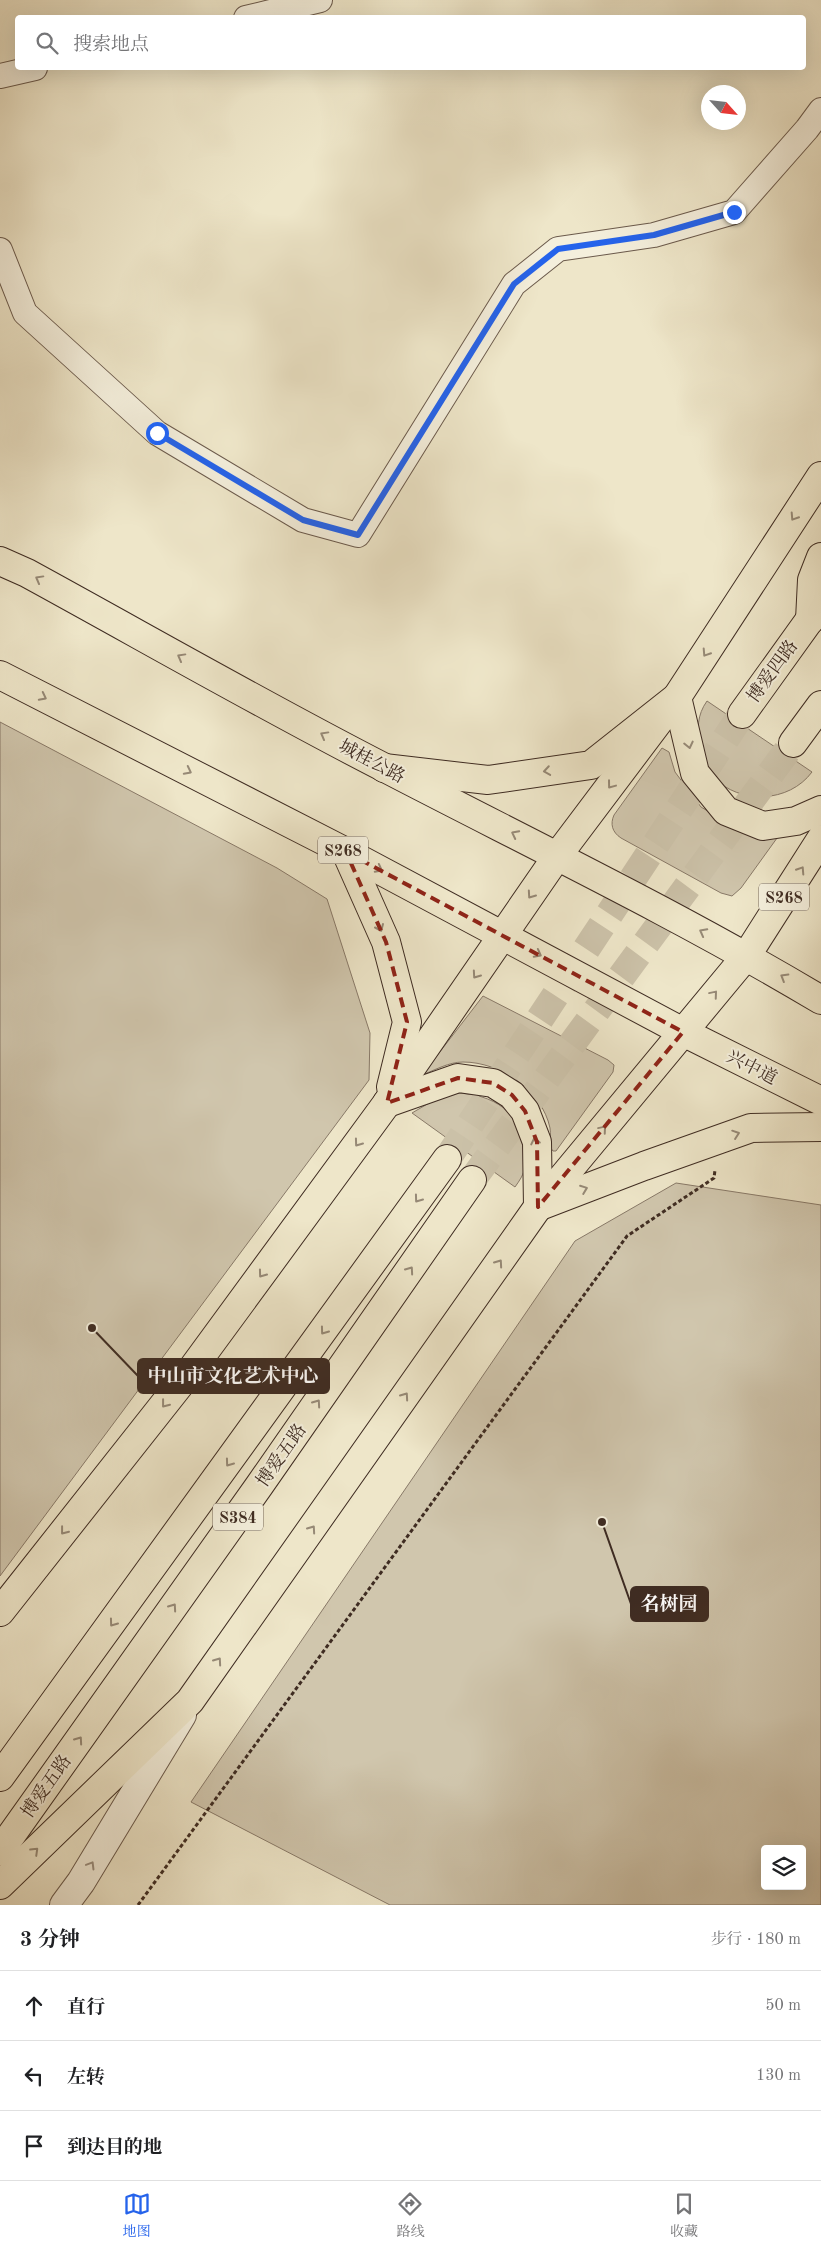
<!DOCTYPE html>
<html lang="zh">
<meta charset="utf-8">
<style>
:root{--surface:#fff;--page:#f2f2f2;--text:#202124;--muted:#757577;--line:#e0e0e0;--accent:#2563eb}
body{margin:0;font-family:"Old Standard TT","Noto Serif SC",serif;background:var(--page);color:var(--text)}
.controls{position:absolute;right:15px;bottom:15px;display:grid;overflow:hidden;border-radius:5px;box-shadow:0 5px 20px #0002}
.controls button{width:45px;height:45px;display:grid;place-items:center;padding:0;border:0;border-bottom:1px solid var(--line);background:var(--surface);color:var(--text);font:25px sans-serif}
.compass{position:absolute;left:701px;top:85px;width:45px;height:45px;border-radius:50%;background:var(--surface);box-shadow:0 5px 20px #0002;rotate:117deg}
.stop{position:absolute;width:15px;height:15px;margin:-11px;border:4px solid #2563eb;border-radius:50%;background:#fff}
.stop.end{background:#2563eb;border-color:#fff;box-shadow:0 1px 5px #0008}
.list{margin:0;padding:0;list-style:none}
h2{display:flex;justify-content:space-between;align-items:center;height:65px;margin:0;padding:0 20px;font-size:21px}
h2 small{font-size:16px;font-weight:400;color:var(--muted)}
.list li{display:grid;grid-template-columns:32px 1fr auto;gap:15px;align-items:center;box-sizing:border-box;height:70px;padding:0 20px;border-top:1px solid var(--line)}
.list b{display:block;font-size:19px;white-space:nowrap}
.list em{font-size:16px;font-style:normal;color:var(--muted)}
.icon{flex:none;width:28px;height:28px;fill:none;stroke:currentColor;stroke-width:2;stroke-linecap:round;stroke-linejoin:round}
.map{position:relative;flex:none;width:821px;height:1905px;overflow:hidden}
.search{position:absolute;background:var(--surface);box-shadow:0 5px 20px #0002;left:15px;right:15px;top:15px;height:55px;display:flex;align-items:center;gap:12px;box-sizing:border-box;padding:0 18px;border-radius:5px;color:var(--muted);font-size:19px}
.sheet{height:275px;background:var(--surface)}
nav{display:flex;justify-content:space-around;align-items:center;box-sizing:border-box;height:70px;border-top:1px solid var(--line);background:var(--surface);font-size:14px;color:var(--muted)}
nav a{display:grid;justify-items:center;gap:2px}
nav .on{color:var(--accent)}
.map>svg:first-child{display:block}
</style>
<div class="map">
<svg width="821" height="1905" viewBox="0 0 821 1905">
<rect width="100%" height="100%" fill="#eee6c9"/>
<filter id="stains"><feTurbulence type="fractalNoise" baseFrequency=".004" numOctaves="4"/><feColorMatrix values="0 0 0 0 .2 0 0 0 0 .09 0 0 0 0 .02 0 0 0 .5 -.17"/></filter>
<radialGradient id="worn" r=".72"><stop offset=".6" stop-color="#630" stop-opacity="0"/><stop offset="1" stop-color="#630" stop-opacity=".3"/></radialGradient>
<!-- green -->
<g fill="#d0c6ad" stroke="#887968" fill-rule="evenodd">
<path d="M707,701L812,772C789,803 740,805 713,777C705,768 703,756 700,745C697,729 697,715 707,701Z"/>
<polygon points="0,722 277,868 327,899 370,1033 369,1080 0,1576"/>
<path d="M662,748L669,752L675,772L701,807L716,816L785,827L741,888L732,896L721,893L621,838C612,832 610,824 614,815Z"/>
<path d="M483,996L608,1060L614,1065L613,1072L556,1151H553L550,1147C550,1141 551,1134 550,1128C542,1090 500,1062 463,1062C449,1062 435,1070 422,1075Z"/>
<path d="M456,1093C493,1094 522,1112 525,1151C526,1169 525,1173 515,1187L412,1113L441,1096Z"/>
<path d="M676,1183L821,1205V1905H390L191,1802L575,1241ZM765,1849H802V1886H765Z"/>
</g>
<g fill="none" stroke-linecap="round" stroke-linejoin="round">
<!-- trunk-tunnel -->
<g stroke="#cbc1a8" stroke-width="28" stroke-dasharray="28 14" stroke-linecap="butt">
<polyline points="447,1159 742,714"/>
<polyline points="472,1180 793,743"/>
</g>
<!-- minor casing -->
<g stroke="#6b5a4c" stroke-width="26">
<g id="minor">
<polyline points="246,18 320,0"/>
<polyline points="0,76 35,68"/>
<polyline points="0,250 25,313 157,433 303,520 358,535 514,284 558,249 654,235 734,212 807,129 821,110"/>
</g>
</g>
<!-- tertiary casing -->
<g stroke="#6b5a4c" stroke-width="30">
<polyline id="tertiary" points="64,1905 81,1882 182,1715"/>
</g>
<!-- primary casing -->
<g stroke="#3f2c22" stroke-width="30">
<g id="primary">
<path d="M0,561L27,573C146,638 264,706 385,768C531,844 679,915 821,1000"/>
<polyline points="0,675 346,852 683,1032 821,1101"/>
</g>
</g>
<!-- trunk casing -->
<g stroke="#3f2c22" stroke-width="30">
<g id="trunk">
<polyline points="810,620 812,580 821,557"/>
<polyline points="742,714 821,604"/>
<polyline points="793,743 821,705"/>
<polyline points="384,768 488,780 591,765 677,697 695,773 726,811 763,826 796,821 821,810"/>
<polyline points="346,852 386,942 407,1022 391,1087"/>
<polyline points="387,1103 458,1078 493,1083 512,1095 525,1111 537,1142 538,1207"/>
<polyline points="540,1206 644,1166 751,1128 821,1127"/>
<polyline points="0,1612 192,1369 387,1103 558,855 677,697 821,476"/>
<polyline points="0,1777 447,1159"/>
<polyline points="0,1851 259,1486 472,1180"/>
<polyline points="0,1885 190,1701 538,1207 747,955 821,839"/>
</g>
</g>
<!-- path -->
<polyline stroke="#3f2c22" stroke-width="3" stroke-dasharray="4 2.5" stroke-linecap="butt" points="138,1905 627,1236 714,1178 715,1170"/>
<!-- minor -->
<use href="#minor" stroke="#f4efdc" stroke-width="24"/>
<!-- tertiary -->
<use href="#tertiary" stroke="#f4efdc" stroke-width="28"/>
<!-- primary -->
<use href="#primary" stroke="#eee6c9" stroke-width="28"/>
<!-- trunk -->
<use href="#trunk" stroke="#eee6c9" stroke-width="28"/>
</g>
<!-- one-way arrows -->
<defs><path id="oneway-chevron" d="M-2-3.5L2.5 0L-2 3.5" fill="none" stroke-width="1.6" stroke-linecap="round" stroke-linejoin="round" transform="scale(1.25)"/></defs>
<g stroke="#968976">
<use href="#oneway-chevron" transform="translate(794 517) rotate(123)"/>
<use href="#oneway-chevron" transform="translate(39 579) rotate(-151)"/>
<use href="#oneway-chevron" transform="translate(706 653) rotate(123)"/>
<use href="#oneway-chevron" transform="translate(181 657) rotate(-151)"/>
<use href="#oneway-chevron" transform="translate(43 697) rotate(27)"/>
<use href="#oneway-chevron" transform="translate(324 735) rotate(-151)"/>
<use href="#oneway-chevron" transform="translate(689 745) rotate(77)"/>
<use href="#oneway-chevron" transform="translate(188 771) rotate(27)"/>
<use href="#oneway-chevron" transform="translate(547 771) rotate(171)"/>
<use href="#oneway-chevron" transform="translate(611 785) rotate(127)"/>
<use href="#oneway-chevron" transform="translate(515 834) rotate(-153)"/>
<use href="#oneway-chevron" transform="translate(379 869) rotate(28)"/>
<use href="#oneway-chevron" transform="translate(801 870) rotate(-57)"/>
<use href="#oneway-chevron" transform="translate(531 895) rotate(125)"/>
<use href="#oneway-chevron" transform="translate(380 928) rotate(66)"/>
<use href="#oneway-chevron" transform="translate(703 932) rotate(-152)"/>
<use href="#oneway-chevron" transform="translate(538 954) rotate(28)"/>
<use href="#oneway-chevron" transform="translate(476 975) rotate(125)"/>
<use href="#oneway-chevron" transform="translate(784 977) rotate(-149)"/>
<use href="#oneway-chevron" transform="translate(714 994) rotate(-50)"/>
<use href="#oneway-chevron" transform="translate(603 1129) rotate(-50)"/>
<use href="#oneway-chevron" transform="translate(736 1134) rotate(-19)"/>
<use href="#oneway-chevron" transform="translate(535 1141) rotate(-102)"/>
<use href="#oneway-chevron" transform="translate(358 1143) rotate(126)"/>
<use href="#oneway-chevron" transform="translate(584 1189) rotate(-21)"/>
<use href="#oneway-chevron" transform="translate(418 1199) rotate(126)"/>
<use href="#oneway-chevron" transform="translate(499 1263) rotate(-55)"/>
<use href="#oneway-chevron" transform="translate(410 1270) rotate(-55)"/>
<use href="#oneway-chevron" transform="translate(262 1274) rotate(126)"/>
<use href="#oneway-chevron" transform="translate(324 1331) rotate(126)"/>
<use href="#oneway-chevron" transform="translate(405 1396) rotate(-55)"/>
<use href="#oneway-chevron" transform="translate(317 1403) rotate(-55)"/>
<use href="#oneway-chevron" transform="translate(165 1404) rotate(128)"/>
<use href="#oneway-chevron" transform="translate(229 1463) rotate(126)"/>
<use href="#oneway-chevron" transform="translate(312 1529) rotate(-55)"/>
<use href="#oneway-chevron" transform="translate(64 1531) rotate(128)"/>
<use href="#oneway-chevron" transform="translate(173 1607) rotate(-55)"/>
<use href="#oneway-chevron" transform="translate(113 1623) rotate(126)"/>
<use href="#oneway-chevron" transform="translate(218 1661) rotate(-55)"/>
<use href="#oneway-chevron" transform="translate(79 1740) rotate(-55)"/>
<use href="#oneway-chevron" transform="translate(35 1851) rotate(-44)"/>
</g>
<use stroke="#9a8e7f" href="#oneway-chevron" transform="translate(91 1865) rotate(-59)"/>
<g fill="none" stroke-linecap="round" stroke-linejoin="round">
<!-- route -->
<polyline stroke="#2563eb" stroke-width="6" points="157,433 303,520 358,535 514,284 558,249 654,235 734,212"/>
</g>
<!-- marked area -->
<path fill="none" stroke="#8f2418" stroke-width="4" stroke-dasharray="10 6" stroke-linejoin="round" d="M346,852L683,1032L538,1207L537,1142L525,1111L512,1095L493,1083L458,1078L387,1103L407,1022L386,942Z"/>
<g text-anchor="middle" stroke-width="4" stroke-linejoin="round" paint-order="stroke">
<!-- shield labels -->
<g fill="#f4efdc" stroke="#75665a" stroke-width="1">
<rect x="318" y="836.5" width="50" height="27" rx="4"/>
<rect x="759" y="883.5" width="50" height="27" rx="4"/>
<rect x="213" y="1503.5" width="50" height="27" rx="4"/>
</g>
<g font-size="16" font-weight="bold" fill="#3f2c22">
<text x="343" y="856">S268</text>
<text x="784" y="903">S268</text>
<text x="238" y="1523">S384</text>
</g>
<!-- street labels -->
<g font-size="18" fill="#3f2c22" stroke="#f4efdc">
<text transform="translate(772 671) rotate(-54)" y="6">博爱四路</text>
<text transform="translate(372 761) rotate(28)" y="6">城桂公路</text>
<text transform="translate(752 1067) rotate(27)" y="6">兴中道</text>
<text transform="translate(281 1455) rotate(-55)" y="6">博爱五路</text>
<text transform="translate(46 1786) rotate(-55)" y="6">博爱五路</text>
</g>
</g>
<!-- callouts -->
<path fill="none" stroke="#3f2c22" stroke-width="2" d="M92 1328L138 1376M602 1522L631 1604"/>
<g fill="#3f2c22" stroke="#f4efdc" stroke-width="2">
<circle cx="92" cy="1328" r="5"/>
<circle cx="602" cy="1522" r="5"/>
</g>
<g fill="#3f2c22" stroke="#3f2c22" stroke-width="2">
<rect x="138" y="1359" width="191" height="34" rx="5"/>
<rect x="631" y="1587" width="77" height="34" rx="5"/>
</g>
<g font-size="19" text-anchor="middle" font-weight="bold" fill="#fff">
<text x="233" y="1382">中山市文化艺术中心</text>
<text x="669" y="1610">名树园</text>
</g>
<rect width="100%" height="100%" filter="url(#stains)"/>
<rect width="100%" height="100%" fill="url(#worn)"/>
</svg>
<div class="controls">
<button><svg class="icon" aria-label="layers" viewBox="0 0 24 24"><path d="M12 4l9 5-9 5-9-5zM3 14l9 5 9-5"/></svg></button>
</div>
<svg class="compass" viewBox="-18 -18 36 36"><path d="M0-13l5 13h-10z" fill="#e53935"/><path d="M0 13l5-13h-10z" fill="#757577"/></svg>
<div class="stop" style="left:157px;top:433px"></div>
<div class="stop end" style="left:734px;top:212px"></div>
<div class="search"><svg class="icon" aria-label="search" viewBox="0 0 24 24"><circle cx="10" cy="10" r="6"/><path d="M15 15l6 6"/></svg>搜索地点</div>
</div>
<section class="sheet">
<h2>3 分钟<small>步行 · 180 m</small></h2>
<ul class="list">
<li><svg class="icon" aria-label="ahead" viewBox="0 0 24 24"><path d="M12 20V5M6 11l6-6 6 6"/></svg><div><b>直行</b></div><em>50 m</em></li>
<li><svg class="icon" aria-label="left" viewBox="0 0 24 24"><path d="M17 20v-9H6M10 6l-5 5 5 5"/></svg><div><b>左转</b></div><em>130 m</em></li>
<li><svg class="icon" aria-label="arrive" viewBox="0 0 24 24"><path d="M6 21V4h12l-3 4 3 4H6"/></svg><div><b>到达目的地</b></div></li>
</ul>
</section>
<nav>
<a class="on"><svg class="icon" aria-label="map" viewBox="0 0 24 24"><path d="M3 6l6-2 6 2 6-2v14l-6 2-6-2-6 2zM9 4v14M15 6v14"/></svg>地图</a>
<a><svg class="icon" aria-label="directions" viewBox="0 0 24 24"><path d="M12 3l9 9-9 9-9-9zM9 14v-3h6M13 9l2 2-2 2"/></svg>路线</a>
<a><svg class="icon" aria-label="saved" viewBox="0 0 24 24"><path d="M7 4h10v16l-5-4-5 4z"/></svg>收藏</a>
</nav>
